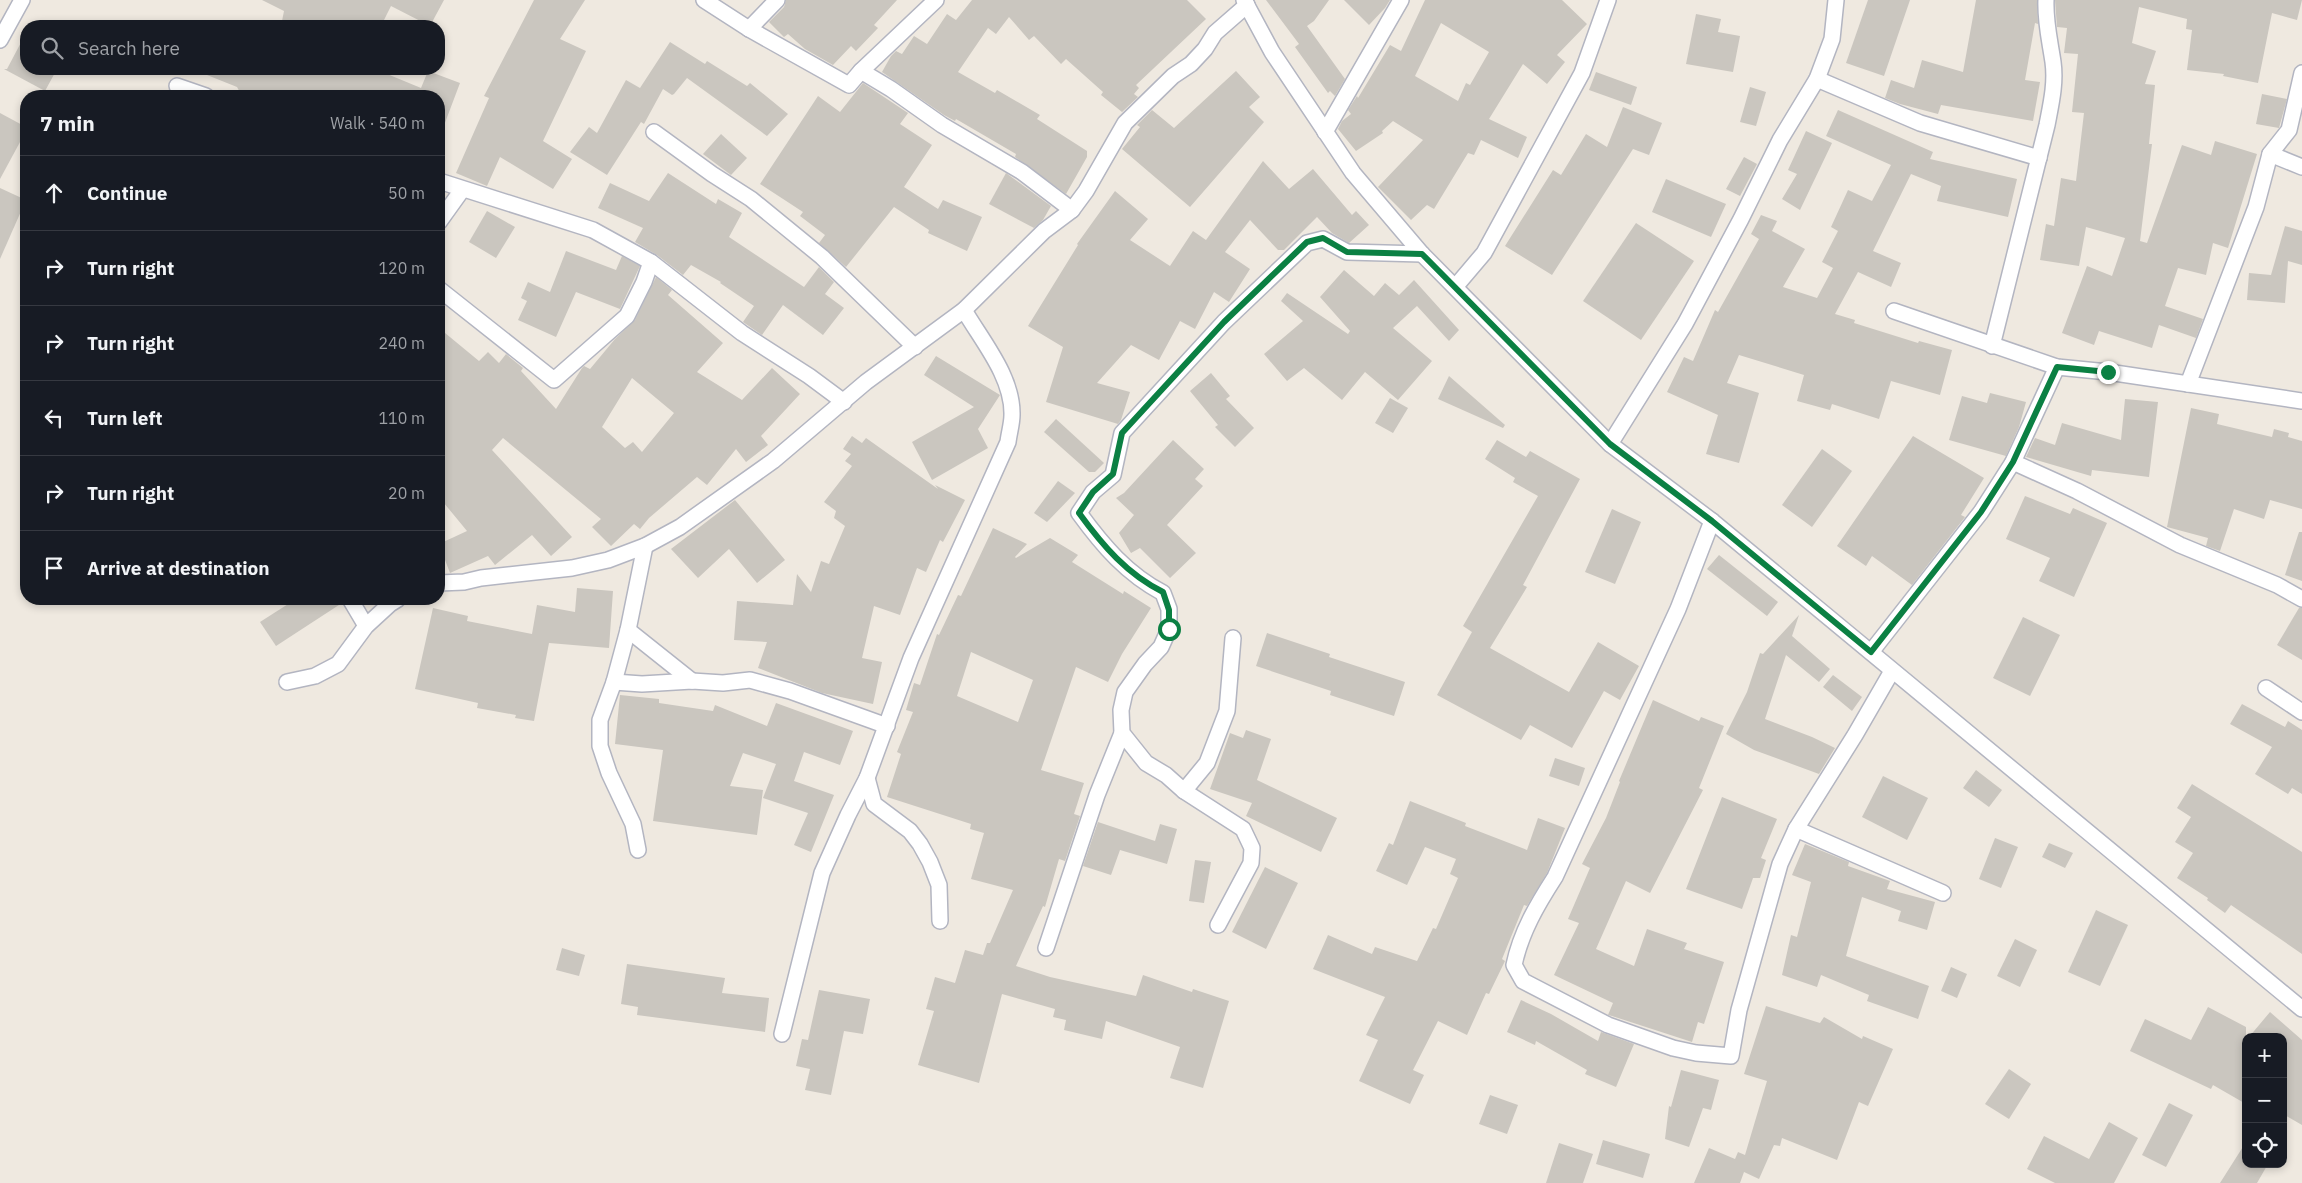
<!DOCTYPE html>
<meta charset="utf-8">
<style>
:root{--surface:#171b24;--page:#20242c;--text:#f1f3f6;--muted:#9ea1a6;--line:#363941}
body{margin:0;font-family:"IBM Plex Sans",sans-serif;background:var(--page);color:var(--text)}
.controls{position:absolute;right:15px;bottom:15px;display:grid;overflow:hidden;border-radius:10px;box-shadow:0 2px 8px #0003}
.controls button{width:45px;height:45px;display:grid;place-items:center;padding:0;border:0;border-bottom:1px solid var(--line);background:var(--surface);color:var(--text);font:25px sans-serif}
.stop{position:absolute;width:15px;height:15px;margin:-11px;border:4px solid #0b8043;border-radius:50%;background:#fff}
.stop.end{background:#0b8043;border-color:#fff;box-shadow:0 1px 5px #0008}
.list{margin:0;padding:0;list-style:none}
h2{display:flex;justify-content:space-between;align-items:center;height:65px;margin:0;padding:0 20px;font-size:21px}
h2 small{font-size:16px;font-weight:400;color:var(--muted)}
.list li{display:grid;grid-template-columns:32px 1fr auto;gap:15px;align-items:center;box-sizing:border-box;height:75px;padding:0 20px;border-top:1px solid var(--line)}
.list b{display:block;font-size:19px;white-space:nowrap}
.list em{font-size:16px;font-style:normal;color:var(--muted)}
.icon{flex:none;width:28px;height:28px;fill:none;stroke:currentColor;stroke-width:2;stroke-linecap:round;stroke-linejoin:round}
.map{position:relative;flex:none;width:2302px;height:1183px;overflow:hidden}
.search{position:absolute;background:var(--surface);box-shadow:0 2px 8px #0003;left:20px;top:20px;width:425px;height:55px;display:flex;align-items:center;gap:12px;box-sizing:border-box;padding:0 18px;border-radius:20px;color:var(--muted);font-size:19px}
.panel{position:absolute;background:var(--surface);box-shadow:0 2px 8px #0003;left:20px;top:90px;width:425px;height:515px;border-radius:20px}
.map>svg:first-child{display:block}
</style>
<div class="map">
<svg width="2302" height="1183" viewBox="0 0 2302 1183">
<rect width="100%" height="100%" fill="#efe9e0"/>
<!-- building -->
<g fill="#cac6bf" fill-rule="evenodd">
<polygon points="262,0 444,0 430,26 391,6 381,26 281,26 284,11"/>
<polygon points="534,0 585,0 560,39 586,51 543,141 572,159 553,189 500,157 487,186 456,173 489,98 484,96"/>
<polygon points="786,0 897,0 874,25 878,28 856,51 851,46 833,65 805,49 788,34 784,37 769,22 784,7"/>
<polygon points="972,0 1187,0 1206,19 1136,85 1139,88 1134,94 1138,97 1122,112 1101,95 1103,92 1066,59 1061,64 1034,36 1029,40 1009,17 996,34 988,28 958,72 995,93 997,90 1040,115 1037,119 1087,151 1087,157 1066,194 1015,157 1016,154 956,119 955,121 944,115 882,72 891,56 896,51 902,54 914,36 927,44 947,14 956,20"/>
<polygon points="1266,0 1329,0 1314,21 1307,26 1345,79 1335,96 1330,91 1328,93 1295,47 1299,44"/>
<polygon points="1344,0 1390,0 1385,8 1369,25"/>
<path d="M1425,0H1562L1587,24L1557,55L1565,62L1547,84L1523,64L1489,119L1527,137L1518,158L1481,140L1474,155L1468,153L1434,209L1427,205L1411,220L1378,187L1423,140L1393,121L1382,131L1383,133L1356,151L1338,129L1342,121L1351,114L1348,110L1357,96L1358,98L1390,45L1401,51ZM1441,23L1489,52L1470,85L1466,83L1458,101L1415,76Z"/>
<polygon points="1868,0 1910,0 1884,76 1846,63"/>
<polygon points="1976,0 2037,0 2038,24 2035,23 2025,80 2040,82 2033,121 1941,105 1938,114 1900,104 1885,98 1891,80 1914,88 1922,60 1963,72"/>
<polygon points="2055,0 2302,0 2297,20 2272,13 2258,83 2223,76 2224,74 2187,70 2192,30 2186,29 2187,19 2139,7 2132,43 2156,51 2145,84 2155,85 2149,144 2152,144 2140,241 2147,243 2182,145 2211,155 2215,141 2257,154 2228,248 2213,243 2206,275 2178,268 2165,306 2203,319 2196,338 2159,325 2152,348 2099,331 2094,345 2062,333 2087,266 2112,276 2125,238 2086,227 2079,266 2040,260 2046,224 2054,226 2061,178 2076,181 2084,113 2072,112 2078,54 2064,53 2067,28 2057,27"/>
<polygon points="1696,14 1721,19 1718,32 1740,36 1733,72 1686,64"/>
<polygon points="26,33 26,69 57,69 45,91 4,69 7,69"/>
<polygon points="670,42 705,64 707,61 747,86 750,83 788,114 767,136 687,78 674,94 672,95 663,89 644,124 641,122 607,175 570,152 589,127 597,133 626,80 640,88"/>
<polygon points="192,69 375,69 421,88 428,71 460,83 440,136 439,96 242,96 237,87"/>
<polygon points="1236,71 1260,97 1249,107 1264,122 1190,207 1122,149 1140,127 1137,125 1152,110 1174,128"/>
<polygon points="1596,72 1637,87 1631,105 1589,90"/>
<polygon points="863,83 908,113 900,124 932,145 904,187 938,209 943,200 982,217 967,251 928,233 929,230 894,207 846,267 819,243 825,235 800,216 803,212 760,184 818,96 840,112"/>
<polygon points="1750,87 1766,92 1756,126 1740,122"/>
<polygon points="2262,94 2287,99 2279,128 2256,124"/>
<polygon points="1623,107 1662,123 1649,155 1633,149 1552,275 1505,246 1553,170 1561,175 1586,134 1607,147"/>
<polygon points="1838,110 1933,152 1930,159 2017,179 2008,217 1937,201 1941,186 1911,174 1873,251 1901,263 1891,287 1858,272 1835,314 1855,320 1854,323 1918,343 1919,341 1952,350 1940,395 1891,381 1879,419 1832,404 1830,410 1797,401 1804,375 1739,355 1727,383 1759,393 1739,463 1706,454 1718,415 1667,392 1684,357 1693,361 1715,310 1718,312 1759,239 1751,234 1761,215 1777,221 1772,231 1805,249 1783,287 1817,298 1833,268 1822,262 1838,231 1831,227 1848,190 1872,201 1891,165 1826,136"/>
<polygon points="0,113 26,127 26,131 0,179"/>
<polygon points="1806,131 1832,143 1800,210 1782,199 1797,174 1788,170"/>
<polygon points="721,134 747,158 731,175 703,154"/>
<polygon points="1744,157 1757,164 1740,196 1726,189"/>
<polygon points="1263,161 1289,189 1313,169 1352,215 1356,211 1369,225 1349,243 1332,233 1317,217 1284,250 1278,250 1250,220 1225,252 1250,269 1229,302 1214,292 1195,329 1180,321 1159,360 1131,345 1097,383 1130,392 1121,420 1118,424 1046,402 1063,347 1028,326 1078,245 1077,244 1115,191 1148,219 1130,240 1170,266 1193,231 1206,240"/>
<polygon points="668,173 716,204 718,199 742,213 729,237 804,287 819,267 834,282 825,294 844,308 823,335 783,305 762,335 743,322 754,306 720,283 721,282 691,265 683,275 657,255 635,242 643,228 598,208 610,183 649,201"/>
<polygon points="1006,173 1051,206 1043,220 1034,228 989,204"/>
<polygon points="1666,179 1726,204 1711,237 1652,212"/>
<polygon points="0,188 26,200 0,259"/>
<polygon points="487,211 515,227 496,258 469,242"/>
<polygon points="1636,223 1694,261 1641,340 1583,301"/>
<polygon points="2285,226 2302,231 2302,265 2288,261 2285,303 2247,300 2249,273 2271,275"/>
<polygon points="566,251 616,270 622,256 640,266 620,309 576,292 556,337 518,320 527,301 521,298 528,282 550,292"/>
<polygon points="1344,270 1374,296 1385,283 1399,295 1414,280 1459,330 1449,341 1417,306 1393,328 1432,361 1398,400 1365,372 1342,400 1304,368 1287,381 1264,354 1303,321 1281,301 1287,293 1348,334 1350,331 1320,297"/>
<path d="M656,277L672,290L668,295L723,343L697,372L742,400L772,368L800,394L761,436L768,445L746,462L736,449L707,485L697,477L649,518L640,529L634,524L611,546L592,527L601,519L503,438L492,450L572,537L551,556L532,535L495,565L488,556L450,573L439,544L467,531L439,497V328L479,361L488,352L499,363L506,354L523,368L521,371L556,409L582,368L584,366L590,369L615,339L635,320ZM632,378L674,413L642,452L633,442L625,448L602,427Z"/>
<polygon points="936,356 1000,395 978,429 988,448 932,480 912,442 974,407 924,375"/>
<polygon points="1211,373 1230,396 1226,399 1254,428 1235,447 1215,427 1218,425 1190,391"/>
<polygon points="1449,376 1505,425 1503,428 1438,399"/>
<polygon points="1990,393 2026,402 2019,427 2006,456 1949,440 1962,396 1987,403"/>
<polygon points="1390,398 1408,408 1393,433 1375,423"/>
<polygon points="2125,399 2158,402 2149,477 2092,470 2091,476 2026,457 2035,438 2055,445 2062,423 2121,440"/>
<polygon points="2191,408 2219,414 2217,424 2272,437 2274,429 2289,433 2288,437 2302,441 2302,509 2270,500 2264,519 2234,509 2220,551 2206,546 2208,538 2167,527"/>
<polygon points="1056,419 1104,463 1095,472 1089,472 1044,432"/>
<polygon points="852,436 862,443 866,438 938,489 935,485 965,500 943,542 940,540 926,572 917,568 900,615 874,606 862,658 882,662 873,704 822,693 758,668 767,642 734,640 737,601 793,605 797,574 811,592 821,561 829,564 845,526 834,518 836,511 824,502 852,466 845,461 851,454 843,449"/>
<polygon points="1913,436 1984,478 1961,515 1965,517 1912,585 1872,556 1866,566 1837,546"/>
<polygon points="1173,440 1204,469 1195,479 1203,486 1167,525 1196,553 1170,578 1140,548 1131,553 1119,533 1134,515 1116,498 1124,493"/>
<polygon points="1497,440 1526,457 1530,451 1580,479 1523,585 1527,587 1490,648 1569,692 1598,642 1639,666 1620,700 1604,691 1572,748 1530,725 1521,740 1437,695 1472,632 1463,626 1538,496 1513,482 1515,478 1485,459"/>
<polygon points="1822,449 1852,471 1812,527 1782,505"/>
<polygon points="1058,481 1075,493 1047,522 1034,513"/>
<polygon points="2025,496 2070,514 2073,508 2107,523 2074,597 2039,581 2050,558 2006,539"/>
<polygon points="735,500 785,560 757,583 729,549 698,578 671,549"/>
<polygon points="1612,509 1641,522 1615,584 1585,572"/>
<path d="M993,528L1027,544L1015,557L1016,558L1050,538L1078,555L1072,562L1123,594L1124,591L1151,608L1122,654L1108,682L1076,667L1041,770L1084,783L1074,814L1080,816L1065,861L1059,859L1045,907L1043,906L1016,966L1050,977L1136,996L1143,975L1192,992L1193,989L1229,1001L1203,1088L1170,1078L1180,1047L1106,1021L1102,1039L1064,1030L1066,1020L1053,1017L1055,1009L1002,994L979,1083L918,1065L934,1011L926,1009L935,977L955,983L965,950L983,955L987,943H990L1013,890L971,879L984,833L970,829L971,824L887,797L901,754L897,752L913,712L906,710L914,683L920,685L937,634L939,635L958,595L961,596ZM971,652L1033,680L1018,722L957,696Z"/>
<polygon points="2299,532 2302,532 2302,581 2285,575"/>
<polygon points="1719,555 1778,602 1767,616 1707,569"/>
<polygon points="577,588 613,591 609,648 549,643 534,721 515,718 516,715 477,708 478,703 415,689 433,608 468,616 467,621 532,634 537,605 575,612"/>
<polygon points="296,599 341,599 342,603 276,646 260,622"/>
<polygon points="2299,608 2302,608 2302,660 2277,645"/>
<polygon points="1799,615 1792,636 1830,669 1819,682 1786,655 1765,719 1812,737 1835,748 1819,774 1754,750 1726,734 1747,692 1760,653 1763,654"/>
<polygon points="2023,617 2060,635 2030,696 1993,678"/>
<polygon points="1267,633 1330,654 1329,657 1405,682 1394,716 1330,695 1331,691 1256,666"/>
<polygon points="1833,675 1862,697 1852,711 1823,687"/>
<polygon points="620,695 659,699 659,703 713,711 715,705 767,726 776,703 853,731 840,765 804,752 794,781 834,795 811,852 794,845 808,813 763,798 776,764 743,753 730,786 763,790 757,835 653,821 663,750 615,744"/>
<polygon points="1653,700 1699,721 1701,717 1724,726 1699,788 1703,790 1650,893 1626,881 1596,949 1634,966 1647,929 1687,943 1684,949 1724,962 1704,1024 1698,1022 1692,1042 1612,1016 1608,1015 1613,1003 1554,975 1579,923 1568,919 1590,868 1582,864 1606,818 1620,782 1619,781"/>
<polygon points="2242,704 2285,727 2288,721 2302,730 2302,794 2292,788 2288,794 2255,774 2272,747 2230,724"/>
<polygon points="1246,730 1271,739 1257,780 1337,818 1321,852 1246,816 1252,803 1210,789 1230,733 1243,738"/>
<polygon points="1555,758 1585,768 1579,786 1549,776"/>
<polygon points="1976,770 2002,790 1989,807 1963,788"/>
<polygon points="1883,776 1928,798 1907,840 1862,817"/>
<polygon points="2192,784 2302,852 2302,954 2231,905 2225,913 2207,900 2208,898 2177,878 2193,853 2175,842 2191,817 2177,808"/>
<polygon points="1722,797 1777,819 1761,858 1766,860 1760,878 1753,878 1742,909 1686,889"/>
<polygon points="1410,801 1466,823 1465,826 1527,850 1538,818 1565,828 1547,873 1527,906 1524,905 1502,959 1505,961 1489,994 1486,993 1467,1035 1438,1021 1413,1070 1424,1075 1410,1104 1359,1081 1378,1040 1366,1035 1385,997 1313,969 1328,935 1372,954 1375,947 1417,961 1433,928 1436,929 1458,878 1450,874 1456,859 1425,847 1407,885 1376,871 1389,843 1393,845"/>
<polygon points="1098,822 1155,841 1160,824 1177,829 1167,864 1120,850 1111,875 1083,866"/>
<polygon points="1995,838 2018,847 2001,888 1979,879"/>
<polygon points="2049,843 2073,853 2065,868 2042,857"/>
<polygon points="1805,844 1849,862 1848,866 1890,881 1887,889 1935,902 1927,930 1898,921 1901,911 1862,897 1846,956 1929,986 1918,1019 1867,1001 1869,995 1821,975 1817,987 1782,975 1791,935 1797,937 1811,882 1792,875"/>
<polygon points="1195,860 1211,862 1204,903 1189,901"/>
<polygon points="1265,867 1298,883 1266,949 1232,932"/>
<polygon points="2096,910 2128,925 2100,986 2068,972"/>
<polygon points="2015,939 2037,950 2020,987 1997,976"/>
<polygon points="562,948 585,955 579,976 556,970"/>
<polygon points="627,964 725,978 722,993 769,998 765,1032 637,1015 638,1007 621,1004"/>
<polygon points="1951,967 1967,974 1957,998 1941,991"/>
<polygon points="819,990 870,999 863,1034 844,1031 831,1095 805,1090 810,1069 796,1066 802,1039 808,1040"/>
<polygon points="1521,1000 1551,1014 1598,1041 1601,1032 1634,1044 1616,1087 1585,1074 1587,1070 1536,1041 1535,1045 1507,1032"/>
<polygon points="1766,1006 1820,1023 1824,1017 1862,1039 1863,1036 1893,1049 1868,1106 1859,1102 1837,1160 1782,1138 1780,1146 1774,1145 1759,1179 1744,1172 1740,1183 1694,1183 1709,1148 1735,1159 1738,1152 1745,1155 1767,1081 1744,1074"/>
<polygon points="2208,1007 2246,1027 2246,1104 2213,1085 2211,1089 2130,1051 2145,1019 2191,1040"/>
<polygon points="2270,1012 2302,1040 2302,1125 2283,1114 2283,1037 2249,1037"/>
<polygon points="2009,1069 2031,1084 2009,1119 1985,1104"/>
<polygon points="1681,1070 1719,1080 1711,1110 1703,1108 1689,1147 1665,1139 1669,1106 1671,1107"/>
<polygon points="1490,1095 1518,1105 1507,1134 1479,1124"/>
<polygon points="2169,1103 2193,1115 2166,1167 2142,1155"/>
<polygon points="2109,1122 2138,1138 2114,1183 2055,1183 2027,1169 2044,1136 2089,1159"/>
<polygon points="1603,1140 1650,1154 1643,1178 1596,1164"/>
<polygon points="2246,1142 2246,1164 2268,1164 2257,1183 2220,1183"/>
<polygon points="1559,1143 1593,1154 1583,1183 1546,1183"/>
</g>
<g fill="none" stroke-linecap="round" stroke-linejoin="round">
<!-- minor casing -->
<g stroke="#b3b5c1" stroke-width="18">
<g id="minor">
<polyline points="704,0 749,29 849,85 861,71 936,0"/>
<polyline points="1244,0 1272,52 1353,173 1422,254 1610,444 1712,521 2302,1009"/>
<polyline points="749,29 777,0"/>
<polyline points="0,40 22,0"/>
<polyline points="861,71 891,89 942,125 1022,172 1072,210"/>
<polyline points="1817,79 1920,123 2039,158"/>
<polyline points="177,86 206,96"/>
<polyline points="654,132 712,174 751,199 822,257 915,347"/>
<polyline points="1325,132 1401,0"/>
<polyline points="2270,154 2302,167"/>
<polyline points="439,181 593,230 651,262 742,333 809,376 844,402"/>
<polyline points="439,222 462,190"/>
<polyline points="1456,286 1484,253 1582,73 1608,0"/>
<polyline points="439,289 554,380 627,316 644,282 651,262"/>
<polyline points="1894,311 2057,367 2108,372 2302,401"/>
<path d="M1992,346L2047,125C2051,104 2056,83 2053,62C2050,41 2045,22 2046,0"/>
<polyline points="2188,384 2256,207 2270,154 2289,130 2302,73"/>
<polyline points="1610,444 1685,324 1741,219 1780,140 1817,79 1832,39 1836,0"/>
<polyline points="2013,462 2077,491 2180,545 2277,585 2302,599"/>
<path d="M1712,521L1678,609L1555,877C1537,905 1521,932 1514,965L1523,981L1608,1025L1673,1048L1696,1053L1731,1056L1739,1010L1780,864L1796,829L1855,735L1892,671"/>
<polyline points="439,583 464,582 481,578 572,568 608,560 645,546 680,527 773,461 866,382 964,310 1044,231 1072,210 1086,191 1125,123 1173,76 1191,64 1205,49 1215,33 1247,5"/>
<polyline points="350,599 366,626"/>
<polyline points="628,630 692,681"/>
<polyline points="1871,652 1981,512 2013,462 2057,367"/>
<polyline points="287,682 315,676 338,664 366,626 390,604 398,599"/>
<polyline points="614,682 642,684 692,681 723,683 750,680 790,691 887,726"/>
<polyline points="2266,688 2302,712"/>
<polyline points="867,778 874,804 910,831 920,844 930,862 939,885 940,921"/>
<polyline points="1184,791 1207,763 1227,711 1233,638"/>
<polyline points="1796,829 1943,893"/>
<polyline points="638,850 633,824 609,773 600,746 600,720 614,682 628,630 645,546"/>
<path d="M1218,925L1251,863L1252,848L1243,829L1184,791L1166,775L1146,763L1122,733L1121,710L1125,692L1145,664L1161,647L1169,629V609L1163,593C1127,574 1103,546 1079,513L1093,492L1113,475L1122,433L1224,322L1307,243L1323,239L1347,252L1422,254"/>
<polyline points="1046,948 1097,795 1122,733"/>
<path d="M782,1034L822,873L848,815L867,778L911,658L1008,442C1009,433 1012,424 1012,415C1013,377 982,341 964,310"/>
</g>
</g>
<!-- minor -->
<use href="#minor" stroke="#fff" stroke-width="15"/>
</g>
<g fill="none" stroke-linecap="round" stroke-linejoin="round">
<!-- route -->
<path stroke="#0b8043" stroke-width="6" d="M1169,629V610L1163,592C1127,574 1103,546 1079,513L1093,492L1113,474L1122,433L1224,322L1307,242L1323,238L1347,252L1422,254L1610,444L1712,521L1871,652L1981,512L2013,462L2057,367L2108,372"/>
</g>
</svg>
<div class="controls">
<button>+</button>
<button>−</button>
<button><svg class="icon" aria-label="locate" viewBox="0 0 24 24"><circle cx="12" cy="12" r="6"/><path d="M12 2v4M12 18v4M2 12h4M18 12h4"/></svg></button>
</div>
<div class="stop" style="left:1169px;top:629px"></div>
<div class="stop end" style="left:2108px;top:372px"></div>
<div class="search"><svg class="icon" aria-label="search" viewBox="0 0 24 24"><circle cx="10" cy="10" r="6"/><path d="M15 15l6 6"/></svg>Search here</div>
<section class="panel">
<h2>7 min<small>Walk · 540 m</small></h2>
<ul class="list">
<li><svg class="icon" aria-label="ahead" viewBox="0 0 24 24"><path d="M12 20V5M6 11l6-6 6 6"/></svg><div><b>Continue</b></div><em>50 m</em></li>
<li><svg class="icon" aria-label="right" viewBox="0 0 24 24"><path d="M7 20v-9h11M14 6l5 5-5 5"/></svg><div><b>Turn right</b></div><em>120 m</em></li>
<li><svg class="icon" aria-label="right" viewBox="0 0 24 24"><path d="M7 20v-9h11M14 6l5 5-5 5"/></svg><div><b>Turn right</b></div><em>240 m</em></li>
<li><svg class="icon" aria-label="left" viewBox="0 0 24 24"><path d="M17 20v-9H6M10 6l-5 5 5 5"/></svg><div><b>Turn left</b></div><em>110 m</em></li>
<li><svg class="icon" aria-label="right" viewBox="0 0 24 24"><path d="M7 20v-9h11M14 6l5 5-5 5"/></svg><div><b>Turn right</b></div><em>20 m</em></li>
<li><svg class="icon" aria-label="arrive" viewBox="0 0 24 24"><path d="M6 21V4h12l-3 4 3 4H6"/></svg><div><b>Arrive at destination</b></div></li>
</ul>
</section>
</div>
